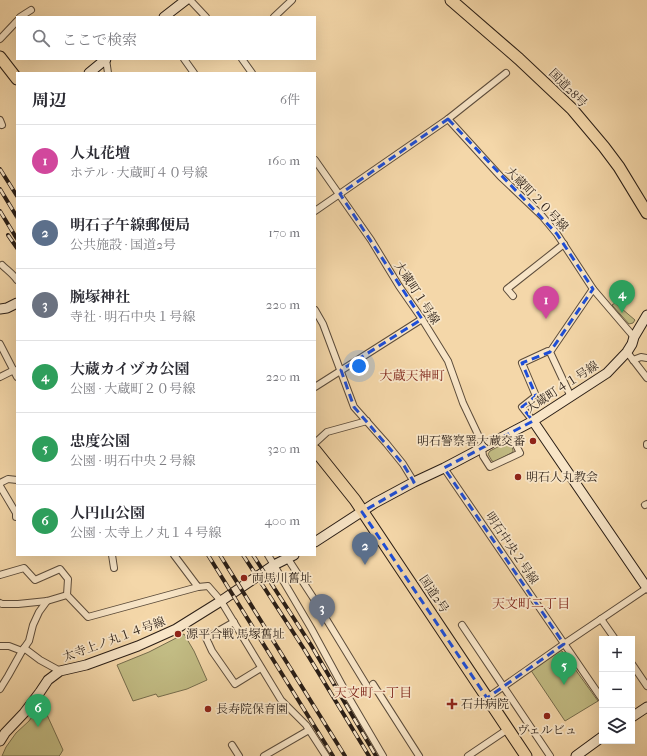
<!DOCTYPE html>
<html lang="ja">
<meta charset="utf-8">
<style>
:root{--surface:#fff;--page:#f2f2f3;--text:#2b2b33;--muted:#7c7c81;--line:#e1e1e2;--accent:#b45309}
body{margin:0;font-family:"IM FELL French Canon","Noto Serif JP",serif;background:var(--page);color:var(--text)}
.controls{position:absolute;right:12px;bottom:12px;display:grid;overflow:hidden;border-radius:0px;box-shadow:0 4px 16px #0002}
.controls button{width:36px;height:36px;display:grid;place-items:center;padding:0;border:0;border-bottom:1px solid var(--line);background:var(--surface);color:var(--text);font:20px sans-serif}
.you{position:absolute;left:359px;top:366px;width:14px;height:14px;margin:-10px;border:3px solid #fff;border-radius:50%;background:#1a73e8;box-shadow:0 0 0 6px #1a73e833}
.badge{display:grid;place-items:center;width:26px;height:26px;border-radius:50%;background:var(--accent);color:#fff;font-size:13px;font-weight:700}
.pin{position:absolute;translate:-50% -33px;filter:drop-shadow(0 1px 2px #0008)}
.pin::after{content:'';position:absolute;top:21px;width:14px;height:12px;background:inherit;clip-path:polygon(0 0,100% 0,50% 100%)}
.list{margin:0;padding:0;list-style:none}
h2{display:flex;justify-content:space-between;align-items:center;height:52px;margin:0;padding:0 16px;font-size:17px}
h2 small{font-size:13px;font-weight:400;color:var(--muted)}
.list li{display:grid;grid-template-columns:26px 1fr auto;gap:12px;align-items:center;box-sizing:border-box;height:72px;padding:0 16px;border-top:1px solid var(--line)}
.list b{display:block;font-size:15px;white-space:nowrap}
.list p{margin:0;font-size:13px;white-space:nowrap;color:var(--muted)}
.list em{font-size:13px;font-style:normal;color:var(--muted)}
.icon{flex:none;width:22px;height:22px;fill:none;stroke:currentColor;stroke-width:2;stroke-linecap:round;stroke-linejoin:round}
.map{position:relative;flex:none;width:647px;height:756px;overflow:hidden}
.search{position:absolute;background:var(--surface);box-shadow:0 4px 16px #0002;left:16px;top:16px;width:300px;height:44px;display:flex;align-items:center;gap:10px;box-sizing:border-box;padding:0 14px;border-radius:0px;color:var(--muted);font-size:15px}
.panel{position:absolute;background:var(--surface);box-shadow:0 4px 16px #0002;left:16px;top:72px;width:300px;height:484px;border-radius:0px}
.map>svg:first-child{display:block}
</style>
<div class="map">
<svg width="647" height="756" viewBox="0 0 647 756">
<rect width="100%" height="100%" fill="#f4d7a9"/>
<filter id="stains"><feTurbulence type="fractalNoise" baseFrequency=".005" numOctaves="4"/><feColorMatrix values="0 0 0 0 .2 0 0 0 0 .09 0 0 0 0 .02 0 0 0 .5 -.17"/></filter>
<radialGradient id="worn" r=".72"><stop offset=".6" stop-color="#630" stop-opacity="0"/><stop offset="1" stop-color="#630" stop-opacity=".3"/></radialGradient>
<!-- green -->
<g fill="#c2bc84" stroke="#766d4d">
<polygon points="615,303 635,320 633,323 629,324 612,305"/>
<polygon points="507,442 510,442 513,450 513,452 495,462 492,461 488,454 490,451"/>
<polygon points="184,634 194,651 207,680 187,689 158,697 156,694 133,701 117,665 149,652"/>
<polygon points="558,650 562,651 598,701 565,721 530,669"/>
<polygon points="40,706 43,706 63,750 60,755 59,756 2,756 6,747 16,733 29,721"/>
</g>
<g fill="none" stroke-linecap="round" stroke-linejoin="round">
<!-- street casing -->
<g stroke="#5c4c3b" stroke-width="8">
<g id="street">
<polyline points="190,0 206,17"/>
<polyline points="20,17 31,10"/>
<polyline points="274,17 292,0"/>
<polyline points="0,39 17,21"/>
<polyline points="106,59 108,73"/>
<polyline points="184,59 194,73"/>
<polyline points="242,59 252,73"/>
<polyline points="448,119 500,176 542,216 557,234 593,289 634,337"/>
<polyline points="0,120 2,125"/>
<polyline points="315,160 371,240 399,286 422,319 448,361 463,403 481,441 483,456 490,467 520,453 510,433"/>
<polyline points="315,211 448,119 506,73"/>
<path d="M2,265C7,270 13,274 17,280"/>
<polyline points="513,296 507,289 564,244"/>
<polyline points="315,310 323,324 354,407 386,443 403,464 414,482"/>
<polyline points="0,344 17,377"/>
<polyline points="627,352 647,378"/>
<polyline points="633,360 641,357 647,358"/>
<polyline points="0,377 14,370"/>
<polyline points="315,387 422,319"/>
<polyline points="571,397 550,352 593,289"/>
<polyline points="533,421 522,407 536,396 522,363 548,351 550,352"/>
<polyline points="315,443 327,432 367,421"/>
<polyline points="647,444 647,445"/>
<polyline points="444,468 602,699"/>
<polyline points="0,483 8,479 17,480"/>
<polyline points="0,486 16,513 16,517"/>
<polyline points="645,505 647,504"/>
<polyline points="112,555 114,568"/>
<polyline points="174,555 198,587 208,586 221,601 281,700 306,725 326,756"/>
<polyline points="268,555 311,628 349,698 383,756"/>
<polyline points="288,559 314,599 367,686"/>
<polyline points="0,575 24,568 35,580 60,569 68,579 67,595 88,617 198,587"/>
<polyline points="0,603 2,604 18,604 47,601 67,595"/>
<polyline points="601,619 615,639"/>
<polyline points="234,622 206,638 212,651 235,684 261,668"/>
<polyline points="462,625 550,756"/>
<polyline points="0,646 9,646 22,651"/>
<polyline points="24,648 40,660 60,671"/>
<polyline points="632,664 647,686"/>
<polyline points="373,684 419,756"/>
<polyline points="0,689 8,676 22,651 29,641 33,625 39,612 47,601"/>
<polyline points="487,698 564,644 647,588"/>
<polyline points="232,745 239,756"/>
<polyline points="264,756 309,730"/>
<polyline points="468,756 508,729"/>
</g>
</g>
<!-- secondary casing -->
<g stroke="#2a1e16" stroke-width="11">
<g id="secondary">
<polyline points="164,17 186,0"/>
<polyline points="89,73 106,59"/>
<polyline points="0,309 7,308 17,303"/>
<polyline points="533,421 647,588"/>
<polyline points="315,542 375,503 414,482 444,468 533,421 607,373 627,352 632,344 634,337 647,315"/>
<polyline points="632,717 647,707"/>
<polyline points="0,741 5,733 24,713 40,692 48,680 60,671 86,665 138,646 176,629 221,601 274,565 294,555"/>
<polyline points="576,756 602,737"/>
</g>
</g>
<!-- highway casing -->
<g stroke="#2a1e16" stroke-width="13">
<g id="highway">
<polyline points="451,0 519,59 572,109 604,147 619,167 647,213"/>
<polyline points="0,57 17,79"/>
<polyline points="315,450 355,500 526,756"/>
</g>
</g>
<!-- street -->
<use href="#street" stroke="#f8e5c7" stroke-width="6"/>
<!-- secondary -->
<use href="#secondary" stroke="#f8e5c7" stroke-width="9"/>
<!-- highway -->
<use href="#highway" stroke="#f4d7a9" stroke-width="11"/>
<!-- rail casing -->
<g stroke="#2a1e16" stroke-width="4">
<g id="rail">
<polyline points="0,169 17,196"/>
<polyline points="0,189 17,217"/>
<polyline points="0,211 17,239"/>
<polyline points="8,235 17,248"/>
<polyline points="208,555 333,756"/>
<polyline points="220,555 345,756"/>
<polyline points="243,555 304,649 369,756"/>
<polyline points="253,555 311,645 376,756"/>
</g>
</g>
<!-- rail -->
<use href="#rail" stroke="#f8e5c7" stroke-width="2.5" stroke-dasharray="8" stroke-linecap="butt"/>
</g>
<!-- marked area -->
<path fill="none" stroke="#1d4ed8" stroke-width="3" stroke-dasharray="8 5" stroke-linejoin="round" d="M448,119L557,234L593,289L550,352L522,363L536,396L522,407L533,421L444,468L564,644L487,698L362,512L414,482L403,464L354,407L341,370L422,319L340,194Z"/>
<!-- markers -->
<g fill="#8f2418" stroke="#f8e5c7" stroke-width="1.5">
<circle cx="533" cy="441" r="4"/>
<circle cx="518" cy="477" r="4"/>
<circle cx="244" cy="578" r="4"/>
<circle cx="178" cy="634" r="4"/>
<path d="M450 698h4v4h4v4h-4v4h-4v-4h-4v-4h4z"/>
<circle cx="208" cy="709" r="4"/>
<circle cx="547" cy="716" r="4"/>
</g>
<g text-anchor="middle" stroke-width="3.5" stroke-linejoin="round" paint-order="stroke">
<!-- street labels -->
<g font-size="12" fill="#2a1e16" stroke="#f8e5c7">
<text transform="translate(568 88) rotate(45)" y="4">国道28号</text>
<text transform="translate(537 199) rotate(46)" y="4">大蔵町２０号線</text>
<text transform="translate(417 293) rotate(57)" y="4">大蔵町１号線</text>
<text transform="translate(562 387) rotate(-33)" y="4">大蔵町４１号線</text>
<text transform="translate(512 548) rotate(56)" y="4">明石中央２号線</text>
<text transform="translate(434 594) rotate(56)" y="4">国道2号</text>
<text transform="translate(114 639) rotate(-20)" y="4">太寺上ノ丸１４号線</text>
</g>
<!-- poi labels -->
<g font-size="12" fill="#2a1e16" stroke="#f8e5c7" text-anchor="start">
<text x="525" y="445" text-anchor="end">明石警察署大蔵交番</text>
<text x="526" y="481">明石人丸教会</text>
<text x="252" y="582">両馬川舊址</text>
<text x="186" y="638">源平合戦 馬塚舊址</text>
<text x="461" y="708">石井病院</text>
<text x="216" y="713">長寿院保育園</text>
<text x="547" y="734" text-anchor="middle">ヴェルビュ</text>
</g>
<!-- neighbourhood labels -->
<g font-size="13" fill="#7a1f14" stroke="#f8e5c7">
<text x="412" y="380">大蔵天神町</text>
<text x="531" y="608">天文町二丁目</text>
<text x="373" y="697">天文町一丁目</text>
</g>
</g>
<rect width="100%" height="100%" filter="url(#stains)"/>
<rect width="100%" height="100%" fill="url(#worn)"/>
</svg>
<div class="controls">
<button>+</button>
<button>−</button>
<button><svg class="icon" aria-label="layers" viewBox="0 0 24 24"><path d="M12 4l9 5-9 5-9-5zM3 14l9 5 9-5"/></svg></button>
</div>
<div class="you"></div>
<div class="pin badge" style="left:546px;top:319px;background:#d1479c">1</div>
<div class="pin badge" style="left:365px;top:565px;background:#5c6f8a">2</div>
<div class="pin badge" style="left:322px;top:627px;background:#6b7280">3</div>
<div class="pin badge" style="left:622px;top:313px;background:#2e9e5b">4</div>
<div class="pin badge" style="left:564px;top:685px;background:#2e9e5b">5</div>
<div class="pin badge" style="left:38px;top:727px;background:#2e9e5b">6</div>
<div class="search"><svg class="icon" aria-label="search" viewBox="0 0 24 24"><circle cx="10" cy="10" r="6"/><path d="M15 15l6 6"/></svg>ここで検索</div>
<section class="panel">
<h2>周辺<small>6件</small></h2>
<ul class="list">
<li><span class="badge" style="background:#d1479c">1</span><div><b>人丸花壇</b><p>ホテル · 大蔵町４０号線</p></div><em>160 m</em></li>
<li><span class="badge" style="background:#5c6f8a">2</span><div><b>明石子午線郵便局</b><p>公共施設 · 国道2号</p></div><em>170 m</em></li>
<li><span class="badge" style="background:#6b7280">3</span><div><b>腕塚神社</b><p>寺社 · 明石中央１号線</p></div><em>220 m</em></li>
<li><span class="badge" style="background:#2e9e5b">4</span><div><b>大蔵カイヅカ公園</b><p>公園 · 大蔵町２０号線</p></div><em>220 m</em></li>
<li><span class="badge" style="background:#2e9e5b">5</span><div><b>忠度公園</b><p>公園 · 明石中央２号線</p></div><em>320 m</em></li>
<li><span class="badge" style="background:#2e9e5b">6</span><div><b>人円山公園</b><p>公園 · 太寺上ノ丸１４号線</p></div><em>400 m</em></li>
</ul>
</section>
</div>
